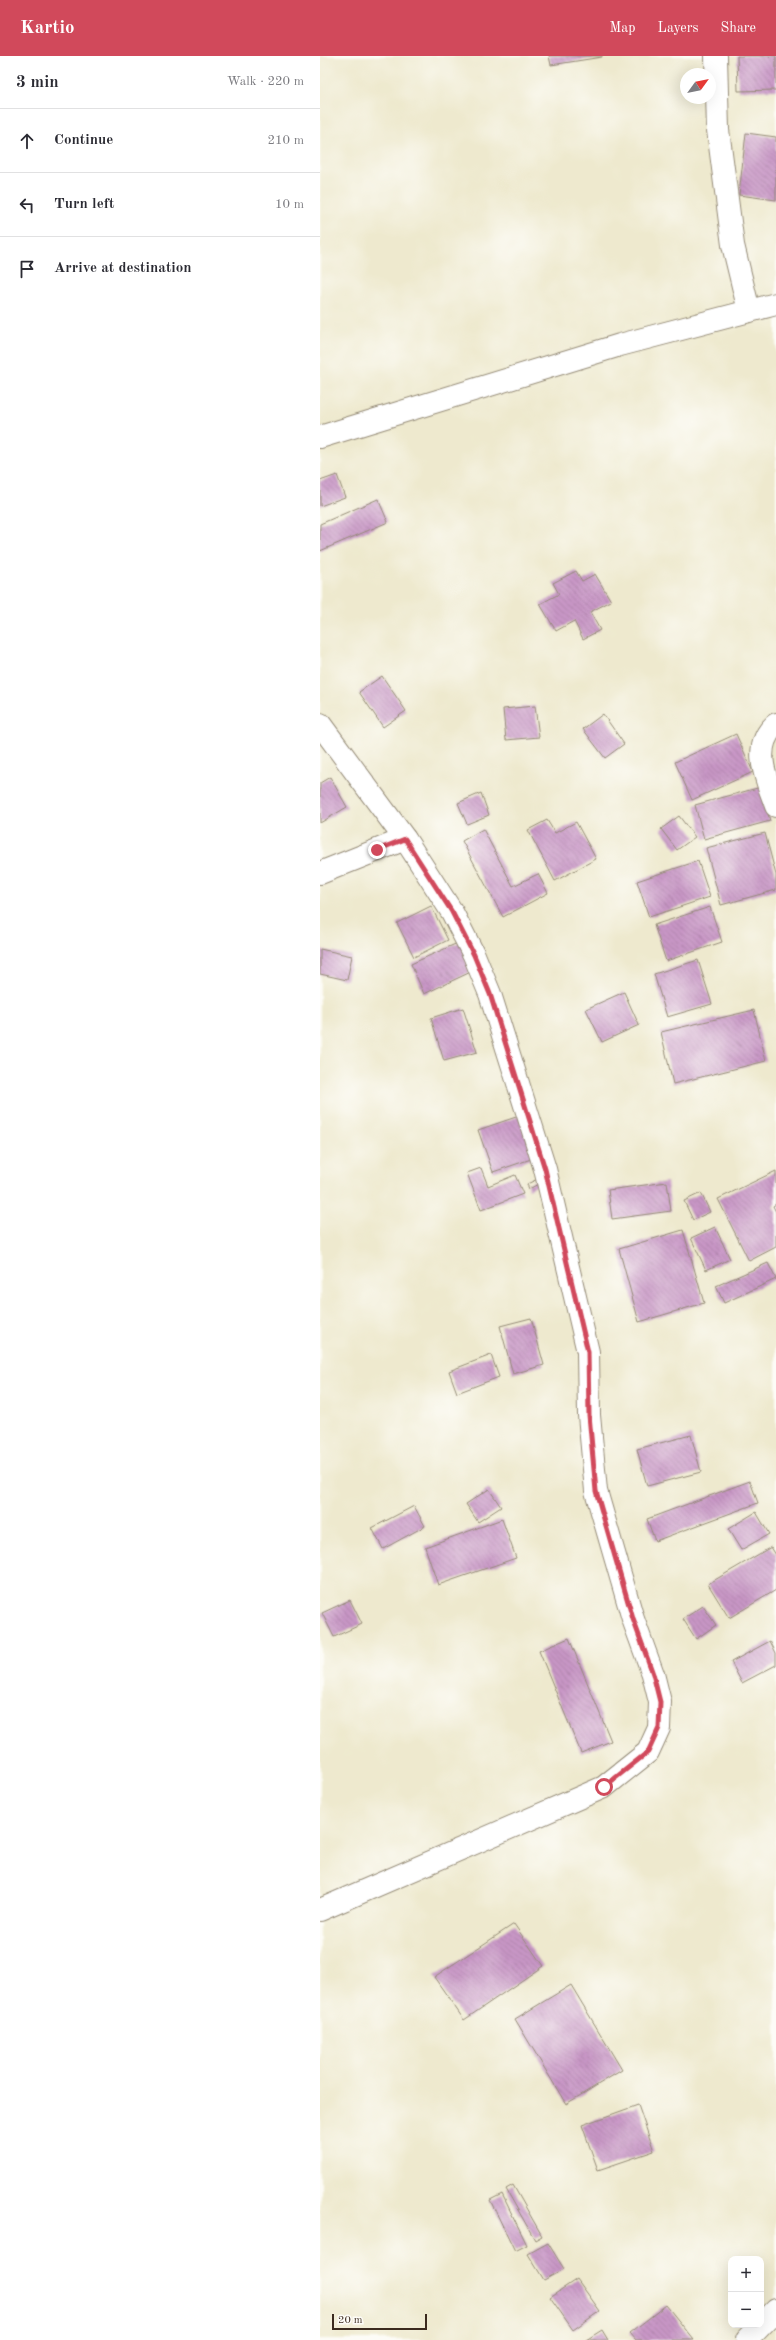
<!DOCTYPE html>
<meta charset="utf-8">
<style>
:root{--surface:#fff;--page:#f2f2f3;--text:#2b2b33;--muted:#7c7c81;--line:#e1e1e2;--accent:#d1495b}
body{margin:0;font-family:"Old Standard TT",serif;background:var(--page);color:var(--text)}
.controls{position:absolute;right:12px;bottom:12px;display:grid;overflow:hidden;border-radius:8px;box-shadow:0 4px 16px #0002}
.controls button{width:36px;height:36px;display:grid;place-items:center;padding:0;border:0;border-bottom:1px solid var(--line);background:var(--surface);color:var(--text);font:20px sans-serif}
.compass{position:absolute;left:360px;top:12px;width:36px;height:36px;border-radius:50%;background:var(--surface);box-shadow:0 4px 16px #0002;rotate:57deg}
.scale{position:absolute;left:12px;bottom:10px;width:95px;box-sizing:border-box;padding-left:4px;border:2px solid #3b2a1e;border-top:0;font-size:11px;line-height:14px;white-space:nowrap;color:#3b2a1e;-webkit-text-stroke:3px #fdfcf7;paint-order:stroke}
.stop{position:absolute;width:12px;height:12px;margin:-9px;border:3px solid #d1495b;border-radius:50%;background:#fff}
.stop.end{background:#d1495b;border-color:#fff;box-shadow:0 1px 4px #0008}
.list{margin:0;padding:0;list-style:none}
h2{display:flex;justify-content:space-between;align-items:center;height:52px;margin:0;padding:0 16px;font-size:17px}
h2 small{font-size:13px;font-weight:400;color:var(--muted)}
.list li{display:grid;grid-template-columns:26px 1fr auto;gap:12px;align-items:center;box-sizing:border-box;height:64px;padding:0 16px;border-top:1px solid var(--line)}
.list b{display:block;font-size:15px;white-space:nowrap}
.list em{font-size:13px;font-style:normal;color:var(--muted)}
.icon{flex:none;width:22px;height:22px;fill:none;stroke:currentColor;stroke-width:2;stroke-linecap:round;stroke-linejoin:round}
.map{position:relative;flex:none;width:456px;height:2284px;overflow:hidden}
header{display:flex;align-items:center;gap:24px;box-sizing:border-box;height:56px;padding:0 20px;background:var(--accent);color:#fff}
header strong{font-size:19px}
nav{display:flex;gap:22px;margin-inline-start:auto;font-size:14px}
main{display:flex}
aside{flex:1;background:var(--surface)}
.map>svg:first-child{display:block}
</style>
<header>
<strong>Kartio</strong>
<nav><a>Map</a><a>Layers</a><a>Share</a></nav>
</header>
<main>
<aside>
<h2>3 min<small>Walk · 220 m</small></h2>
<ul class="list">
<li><svg class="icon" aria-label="ahead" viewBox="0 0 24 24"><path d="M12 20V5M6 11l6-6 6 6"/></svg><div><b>Continue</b></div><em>210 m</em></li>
<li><svg class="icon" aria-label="left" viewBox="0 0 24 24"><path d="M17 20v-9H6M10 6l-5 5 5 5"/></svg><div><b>Turn left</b></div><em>10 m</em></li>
<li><svg class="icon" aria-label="arrive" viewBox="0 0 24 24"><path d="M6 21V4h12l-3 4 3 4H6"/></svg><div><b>Arrive at destination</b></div></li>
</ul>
</aside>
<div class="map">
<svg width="456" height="2284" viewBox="0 0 456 2284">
<defs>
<pattern id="building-back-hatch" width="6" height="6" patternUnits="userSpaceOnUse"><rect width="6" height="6" fill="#c896c6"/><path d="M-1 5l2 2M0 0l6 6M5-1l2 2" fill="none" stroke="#a47ba0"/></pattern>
</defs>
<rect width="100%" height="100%" fill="#fdfcf7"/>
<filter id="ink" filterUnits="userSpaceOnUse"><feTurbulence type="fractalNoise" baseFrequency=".025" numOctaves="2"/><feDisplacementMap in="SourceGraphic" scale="8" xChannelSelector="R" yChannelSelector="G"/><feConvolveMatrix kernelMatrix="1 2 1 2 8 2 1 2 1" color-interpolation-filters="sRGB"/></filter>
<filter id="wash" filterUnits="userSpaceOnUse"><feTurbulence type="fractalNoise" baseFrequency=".012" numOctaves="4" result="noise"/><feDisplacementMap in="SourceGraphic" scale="16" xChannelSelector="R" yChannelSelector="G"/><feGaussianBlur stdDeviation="0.9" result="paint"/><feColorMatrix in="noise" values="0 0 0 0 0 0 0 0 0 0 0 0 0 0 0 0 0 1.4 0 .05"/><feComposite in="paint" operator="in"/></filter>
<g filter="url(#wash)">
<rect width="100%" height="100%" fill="#eee9ce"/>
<g id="blocks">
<!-- building -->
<g fill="url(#building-back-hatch)">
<polygon points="229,0 282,0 282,1 231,9"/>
<polygon points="417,0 456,0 456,34 418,35"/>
<polygon points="426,77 456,81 456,144 419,139"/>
<polygon points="17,419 25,441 0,450 0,425"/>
<polygon points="58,443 68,466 0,495 0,468"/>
<polygon points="256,515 262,525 275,518 291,545 270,556 280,574 263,583 254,565 236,575 220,548 239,538 233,527"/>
<polygon points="62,620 86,655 63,671 39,636"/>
<polygon points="215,650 219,681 186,684 183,653"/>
<polygon points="283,658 304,688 285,702 263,673"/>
<polygon points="416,678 433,716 372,744 355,706"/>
<polygon points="10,721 27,751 0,767 0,727"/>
<polygon points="441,731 450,765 384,783 375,749"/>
<polygon points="161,737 169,759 147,768 138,747"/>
<polygon points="359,760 375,781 357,794 341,773"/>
<polygon points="227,764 235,777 256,766 276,803 235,825 208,774"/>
<polygon points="163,773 193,830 218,818 228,837 183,861 142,785"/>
<polygon points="445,777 456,819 456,834 401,849 386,792"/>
<polygon points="378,805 390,841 329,861 317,825"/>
<polygon points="111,850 128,884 94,901 77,867"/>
<polygon points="390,851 402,886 346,905 334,869"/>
<polygon points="142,885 155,914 104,938 91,908"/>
<polygon points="0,893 32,900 27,924 0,918"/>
<polygon points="378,904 392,948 347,961 334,918"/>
<polygon points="304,936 319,969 282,986 266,953"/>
<polygon points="143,952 157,996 124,1005 111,962"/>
<polygon points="434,954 446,1005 353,1028 341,976"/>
<polygon points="202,1059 217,1101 173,1116 158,1074"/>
<polygon points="161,1112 168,1130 195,1119 203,1138 161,1154 147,1117"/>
<polygon points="456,1115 456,1148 453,1150 456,1156 456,1191 429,1205 398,1143"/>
<polygon points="220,1122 222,1126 209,1133 207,1128"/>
<polygon points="347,1126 351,1155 292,1163 288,1134"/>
<polygon points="381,1137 390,1156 373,1164 364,1145"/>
<polygon points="395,1171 410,1203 386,1214 371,1182"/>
<polygon points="363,1174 384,1247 319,1266 299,1193"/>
<polygon points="448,1207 456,1223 404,1247 396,1230"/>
<polygon points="211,1262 224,1309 193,1318 180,1270"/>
<polygon points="171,1299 179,1321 137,1337 129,1315"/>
<polygon points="371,1379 381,1416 327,1430 317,1393"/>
<polygon points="430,1425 438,1447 335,1485 327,1463"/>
<polygon points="169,1433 181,1451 158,1466 146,1448"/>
<polygon points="94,1450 105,1470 63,1493 52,1472"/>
<polygon points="436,1456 449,1478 421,1494 408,1473"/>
<polygon points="182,1463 196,1502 118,1529 105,1491"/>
<polygon points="451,1491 456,1499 456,1534 409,1562 388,1528"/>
<polygon points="30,1544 42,1568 14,1581 2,1557"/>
<polygon points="383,1550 396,1569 376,1583 363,1563"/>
<polygon points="249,1582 291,1685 261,1697 219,1595"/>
<polygon points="450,1585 456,1597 456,1609 422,1627 411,1606"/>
<polygon points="194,1868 223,1910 144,1964 114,1921"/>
<polygon points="251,1929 302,2014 246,2048 195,1963"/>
<polygon points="318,2049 334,2095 278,2114 262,2069"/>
<polygon points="193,2129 222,2180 215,2184 186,2133"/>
<polygon points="182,2138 207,2189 195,2195 170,2144"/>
<polygon points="228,2187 244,2213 224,2224 208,2198"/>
<polygon points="257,2223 280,2255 253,2274 230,2241"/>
<polygon points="346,2249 374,2284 316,2284 310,2277"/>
<polygon points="282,2274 288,2284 266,2284"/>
</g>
</g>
</g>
<g filter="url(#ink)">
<use href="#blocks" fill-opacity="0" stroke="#948a76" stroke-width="1"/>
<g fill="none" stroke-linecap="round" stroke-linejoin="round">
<!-- minor casing -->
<g stroke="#948a76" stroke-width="24">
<g id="minor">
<polyline points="396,0 398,74 413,189 429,255"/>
<polyline points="0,381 300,289 456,248"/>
<polyline points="0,668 85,783 132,856 154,899 170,938 225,1113 268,1296 269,1359 276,1435 313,1563 333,1618 340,1646 339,1672 328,1696 284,1731 0,1854"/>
<path d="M456,668C430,691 447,724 456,750"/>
<polyline points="0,817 85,783"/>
<polyline points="427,2284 456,2254"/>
</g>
</g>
<!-- minor -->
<use href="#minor" stroke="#fff" stroke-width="22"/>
</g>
</g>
<g fill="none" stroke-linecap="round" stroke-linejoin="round" filter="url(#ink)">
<!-- route -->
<polyline stroke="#d1495b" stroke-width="5" points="57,794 85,783 132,856 154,899 170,938 225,1113 268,1296 269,1359 276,1435 313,1563 333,1618 340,1646 339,1672 328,1696 284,1731"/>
</g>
</svg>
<div class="controls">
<button>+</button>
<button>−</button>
</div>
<svg class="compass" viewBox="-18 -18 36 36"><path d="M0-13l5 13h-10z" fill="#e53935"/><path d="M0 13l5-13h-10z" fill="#7c7c81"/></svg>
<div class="scale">20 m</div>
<div class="stop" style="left:284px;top:1731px"></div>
<div class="stop end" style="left:57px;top:794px"></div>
</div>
</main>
